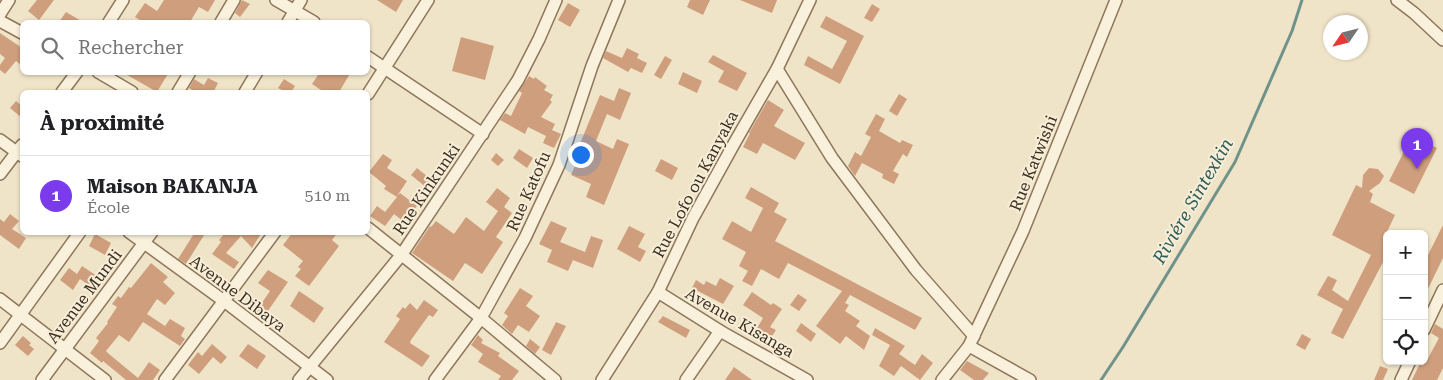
<!DOCTYPE html>
<html lang="fr">
<meta charset="utf-8">
<style>
:root{--surface:#fff;--page:#f2f2f2;--text:#202124;--muted:#757577;--line:#e0e0e0;--accent:#7c3aed}
body{margin:0;font-family:"Roboto Serif",serif;background:var(--page);color:var(--text)}
.controls{position:absolute;right:15px;bottom:15px;display:grid;overflow:hidden;border-radius:8px;box-shadow:0 1px 4px #0004}
.controls button{width:45px;height:45px;display:grid;place-items:center;padding:0;border:0;border-bottom:1px solid var(--line);background:var(--surface);color:var(--text);font:25px sans-serif}
.compass{position:absolute;left:1323px;top:15px;width:45px;height:45px;border-radius:50%;background:var(--surface);box-shadow:0 1px 4px #0004;rotate:235deg}
.you{position:absolute;left:580px;top:154px;width:18px;height:18px;margin:-12px;border:4px solid #fff;border-radius:50%;background:#1a73e8;box-shadow:0 0 0 8px #1a73e833}
.badge{display:grid;place-items:center;width:32px;height:32px;border-radius:50%;background:var(--accent);color:#fff;font-size:16px;font-weight:700}
.pin{position:absolute;translate:-50% -41px;filter:drop-shadow(0 1px 2px #0008)}
.pin::after{content:'';position:absolute;top:26px;width:18px;height:15px;background:inherit;clip-path:polygon(0 0,100% 0,50% 100%)}
.list{margin:0;padding:0;list-style:none}
h2{display:flex;justify-content:space-between;align-items:center;height:65px;margin:0;padding:0 20px;font-size:21px}
h2 small{font-size:16px;font-weight:400;color:var(--muted)}
.list li{display:grid;grid-template-columns:32px 1fr auto;gap:15px;align-items:center;box-sizing:border-box;height:80px;padding:0 20px;border-top:1px solid var(--line)}
.list b{display:block;font-size:19px;white-space:nowrap}
.list p{margin:0;font-size:16px;white-space:nowrap;color:var(--muted)}
.list em{font-size:16px;font-style:normal;color:var(--muted)}
.icon{flex:none;width:28px;height:28px;fill:none;stroke:currentColor;stroke-width:2;stroke-linecap:round;stroke-linejoin:round}
.map{position:relative;flex:none;width:1443px;height:380px;overflow:hidden}
.search{position:absolute;background:var(--surface);box-shadow:0 1px 4px #0004;left:20px;top:20px;width:350px;height:55px;display:flex;align-items:center;gap:12px;box-sizing:border-box;padding:0 18px;border-radius:8px;color:var(--muted);font-size:19px}
.panel{position:absolute;background:var(--surface);box-shadow:0 1px 4px #0004;left:20px;top:90px;width:350px;height:145px;border-radius:8px}
.map>svg:first-child{display:block}
</style>
<div class="map">
<svg width="1443" height="380" viewBox="0 0 1443 380">
<rect width="100%" height="100%" fill="#f0e4c8"/>
<g fill="none" stroke-linecap="round" stroke-linejoin="round">
<!-- stream -->
<polyline stroke="#6f938a" stroke-width="3" points="1101,380 1123,347 1235,162 1292,31 1302,0"/>
</g>
<!-- building -->
<g fill="#cf9f7d">
<polygon points="37,0 54,0 39,20 28,11"/>
<polygon points="164,0 215,0 208,12 199,7 190,22 143,22 135,17 145,3 157,11"/>
<polygon points="242,0 250,4 240,17 235,13"/>
<polygon points="377,0 403,0 396,12"/>
<polygon points="690,0 710,0 703,15 687,7"/>
<polygon points="740,0 777,0 772,13"/>
<polygon points="568,3 580,10 570,27 558,20"/>
<polygon points="872,4 880,9 872,22 864,18"/>
<polygon points="66,12 83,22 59,22"/>
<polygon points="826,16 864,36 840,84 804,65 808,56 832,69 847,41 820,27"/>
<polygon points="0,33 22,48 22,66 16,61 5,74 0,70 0,65 5,58 0,54"/>
<polygon points="461,37 494,46 485,80 452,71"/>
<polygon points="627,48 639,54 637,58 647,63 642,73 631,68 628,72 603,58 606,51 622,58"/>
<polygon points="713,55 747,73 737,91 718,82 724,71 708,62"/>
<polygon points="665,56 672,60 661,79 654,75"/>
<polygon points="122,72 169,72 157,92"/>
<polygon points="320,72 351,72 339,92 324,92 312,84"/>
<polygon points="683,72 702,81 697,93 678,84"/>
<polygon points="529,76 534,79 535,77 547,86 544,90 553,95 550,100 552,102 541,117 555,124 552,130 561,134 554,148 543,143 546,136 528,127 525,134 500,120 505,113 511,116 522,93 519,91"/>
<polygon points="208,78 218,83 214,91 216,92 196,92 189,88 194,79 204,85"/>
<polygon points="284,79 295,86 291,92 286,92 278,88"/>
<polygon points="619,88 631,93 620,120 607,114 596,141 613,149 617,139 629,144 604,205 586,197 591,184 571,175 581,152 577,151 600,95 614,101"/>
<polygon points="899,94 907,99 897,116 889,111"/>
<polygon points="768,100 784,110 774,126 805,143 795,160 763,143 757,154 743,147 750,133 749,133"/>
<polygon points="16,101 22,106 22,118 10,108"/>
<polygon points="876,114 885,119 879,131 900,143 902,140 913,145 907,157 903,154 893,171 899,174 894,184 882,178 883,174 862,163 855,176 848,166 855,152 861,156 871,137 865,134"/>
<polygon points="1412,136 1437,148 1414,194 1389,181"/>
<polygon points="519,149 533,158 527,168 513,158"/>
<polygon points="496,153 504,160 498,166 491,160"/>
<polygon points="383,154 392,160 387,168 407,181 397,196 400,193 417,206 404,222 394,214 385,226 370,216 377,206 385,212 397,197 384,189 386,186 369,172"/>
<polygon points="661,159 678,168 672,180 655,171"/>
<polygon points="417,168 433,181 427,188 411,175"/>
<polygon points="1369,168 1378,169 1384,176 1380,183 1369,191 1373,194 1370,202 1395,215 1387,232 1387,264 1383,262 1343,339 1331,333 1343,309 1317,295 1328,276 1337,280 1332,290 1348,301 1371,255 1332,235 1356,185 1362,188 1363,175"/>
<polygon points="751,187 779,203 774,212 787,219 775,241 922,318 915,330 850,295 845,303 849,305 845,311 860,321 856,326 870,336 864,350 846,336 840,344 816,326 842,291 788,263 779,279 761,269 752,286 742,281 748,271 739,266 746,252 722,239 732,221 751,232 763,208 745,198"/>
<polygon points="497,188 510,198 504,207 512,213 496,237 503,242 482,274 465,263 453,281 412,253 430,226 431,227 436,221 454,234 466,217 484,231 498,211 486,202"/>
<polygon points="10,214 19,221 12,229 26,238 19,249 0,235 0,219 4,222"/>
<polygon points="551,221 567,228 560,242 585,252 591,236 603,240 593,268 573,260 568,271 547,262 552,250 539,244"/>
<polygon points="1443,225 1443,258 1424,297 1424,263"/>
<polygon points="629,226 645,234 638,247 646,251 640,262 617,249"/>
<polygon points="195,232 206,232 186,264 178,259"/>
<polygon points="226,232 262,232 252,248 241,236 226,253 239,262 234,269 212,254 221,242 219,240"/>
<polygon points="293,232 338,232 332,240 339,246 309,286 295,276 301,269 298,267 303,261 283,245"/>
<polygon points="95,234 111,243 105,255 89,246"/>
<polygon points="151,263 168,277 163,282 175,293 165,305 157,299 147,314 165,326 170,319 185,328 181,336 185,339 180,346 143,322 129,342 119,335 106,351 109,354 138,378 149,362 160,370 153,380 126,380 103,361 102,363 90,353 99,341 96,338 108,323 107,322 117,307 112,304 118,296 121,298 129,287 131,288"/>
<polygon points="82,266 103,280 96,290 80,279 73,290 60,280 69,268 77,274"/>
<polygon points="268,270 288,282 263,318 255,313 270,291 258,283"/>
<polygon points="720,278 734,286 723,304 692,288 696,280 704,285 706,281 716,286"/>
<polygon points="520,288 533,296 526,306 540,316 529,332 518,325 512,334 502,325 508,316 504,313"/>
<polygon points="299,291 324,308 314,323 290,306"/>
<polygon points="752,292 771,305 773,303 782,309 770,327 776,330 770,339 756,330 763,318 743,305"/>
<polygon points="798,294 807,300 799,311 790,305"/>
<polygon points="424,300 438,310 433,317 429,315 411,340 410,343 430,356 422,367 384,342 400,319 396,316 403,307 405,309 410,303 417,310"/>
<polygon points="663,316 690,330 686,338 658,322"/>
<polygon points="556,322 566,326 551,355 542,350"/>
<polygon points="801,323 816,334 811,342 796,331"/>
<polygon points="1435,324 1443,329 1443,368 1437,380 1412,380 1421,361 1426,362 1439,338 1431,333"/>
<polygon points="875,328 905,346 899,354 915,365 922,354 933,363 920,380 901,366 894,376 879,366 890,345 872,335"/>
<polygon points="1302,334 1311,339 1305,350 1296,345"/>
<polygon points="478,335 483,340 481,343 500,353 498,356 519,371 512,380 498,380 501,376 478,362 483,354 471,345"/>
<polygon points="23,336 31,343 29,345 34,349 28,356 15,345"/>
<polygon points="530,339 540,347 535,354 526,346"/>
<polygon points="212,344 227,357 221,364 213,357 199,374 188,365 198,352 202,356"/>
<polygon points="248,344 266,356 257,369 239,356"/>
<polygon points="967,361 989,373 983,380 974,380 960,370"/>
<polygon points="1380,366 1388,369 1383,380 1374,380"/>
<polygon points="734,367 752,380 725,380"/>
</g>
<g fill="none" stroke-linecap="round" stroke-linejoin="round">
<!-- minor casing -->
<g stroke="#8d765c" stroke-width="14">
<g id="minor">
<polyline points="276,0 314,22"/>
<polyline points="1397,0 1414,13 1443,40"/>
<polyline points="0,14 9,0"/>
<polyline points="0,21 22,33"/>
<polyline points="109,22 123,0"/>
<polyline points="221,22 234,0"/>
<polyline points="288,22 301,0"/>
<polyline points="368,57 483,134"/>
<polyline points="777,69 832,158 916,270 974,336"/>
<polyline points="98,72 132,92"/>
<polyline points="62,92 77,72"/>
<polyline points="178,92 190,72"/>
<polyline points="245,92 257,72"/>
<polyline points="368,94 428,0"/>
<polyline points="0,140 22,156"/>
<polyline points="0,174 22,145"/>
<polyline points="368,228 481,318 555,380"/>
<polyline points="129,232 224,301 327,380"/>
<polyline points="658,292 720,331 807,380"/>
<polyline points="0,299 105,380"/>
<polyline points="1424,330 1443,290"/>
<polyline points="0,343 80,232"/>
<polyline points="969,346 1030,380"/>
<polyline points="42,380 152,232"/>
<polyline points="165,380 275,232"/>
<polyline points="299,380 402,254 518,80 539,39 556,0"/>
<polyline points="435,380 481,318 525,238 559,165 592,66 619,0"/>
<polyline points="602,380 658,292 693,218 735,142 777,69 810,0"/>
<polyline points="686,380 720,331"/>
<polyline points="942,380 969,346 1023,231 1116,0"/>
<polyline points="1401,380 1410,361"/>
</g>
</g>
<!-- minor -->
<use href="#minor" stroke="#faf1dc" stroke-width="11"/>
</g>
<g text-anchor="middle" stroke-width="4" stroke-linejoin="round" paint-order="stroke">
<!-- street labels -->
<g font-size="16" fill="#3d2e20" stroke="#f7eed8">
<text transform="translate(1033 163) rotate(-68)" y="6">Rue Katwishi</text>
<text transform="translate(695 184) rotate(-62)" y="6">Rue Lofo ou Kanyaka</text>
<text transform="translate(426 189) rotate(-56)" y="6">Rue Kinkunki</text>
<text transform="translate(528 191) rotate(-66)" y="6">Rue Katofu</text>
<text transform="translate(238 293) rotate(37)" y="6">Avenue Dibaya</text>
<text transform="translate(84 296) rotate(-53)" y="6">Avenue Mundi</text>
<text transform="translate(740 322) rotate(30)" y="6">Avenue Kisanga</text>
</g>
<!-- water labels -->
<g font-size="18" font-style="italic" fill="#2f5d5a" stroke="#f7eed8">
<text transform="translate(1193 201) rotate(-60)" y="6">Riviére Sintexkin</text>
</g>
</g>
</svg>
<div class="controls">
<button>+</button>
<button>−</button>
<button><svg class="icon" aria-label="locate" viewBox="0 0 24 24"><circle cx="12" cy="12" r="6"/><path d="M12 2v4M12 18v4M2 12h4M18 12h4"/></svg></button>
</div>
<svg class="compass" viewBox="-18 -18 36 36"><path d="M0-13l5 13h-10z" fill="#e53935"/><path d="M0 13l5-13h-10z" fill="#757577"/></svg>
<div class="you"></div>
<div class="pin badge" style="left:1417px;top:169px">1</div>
<div class="search"><svg class="icon" aria-label="search" viewBox="0 0 24 24"><circle cx="10" cy="10" r="6"/><path d="M15 15l6 6"/></svg>Rechercher</div>
<section class="panel">
<h2>À proximité<small></small></h2>
<ul class="list">
<li><span class="badge">1</span><div><b>Maison BAKANJA</b><p>École</p></div><em>510 m</em></li>
</ul>
</section>
</div>
